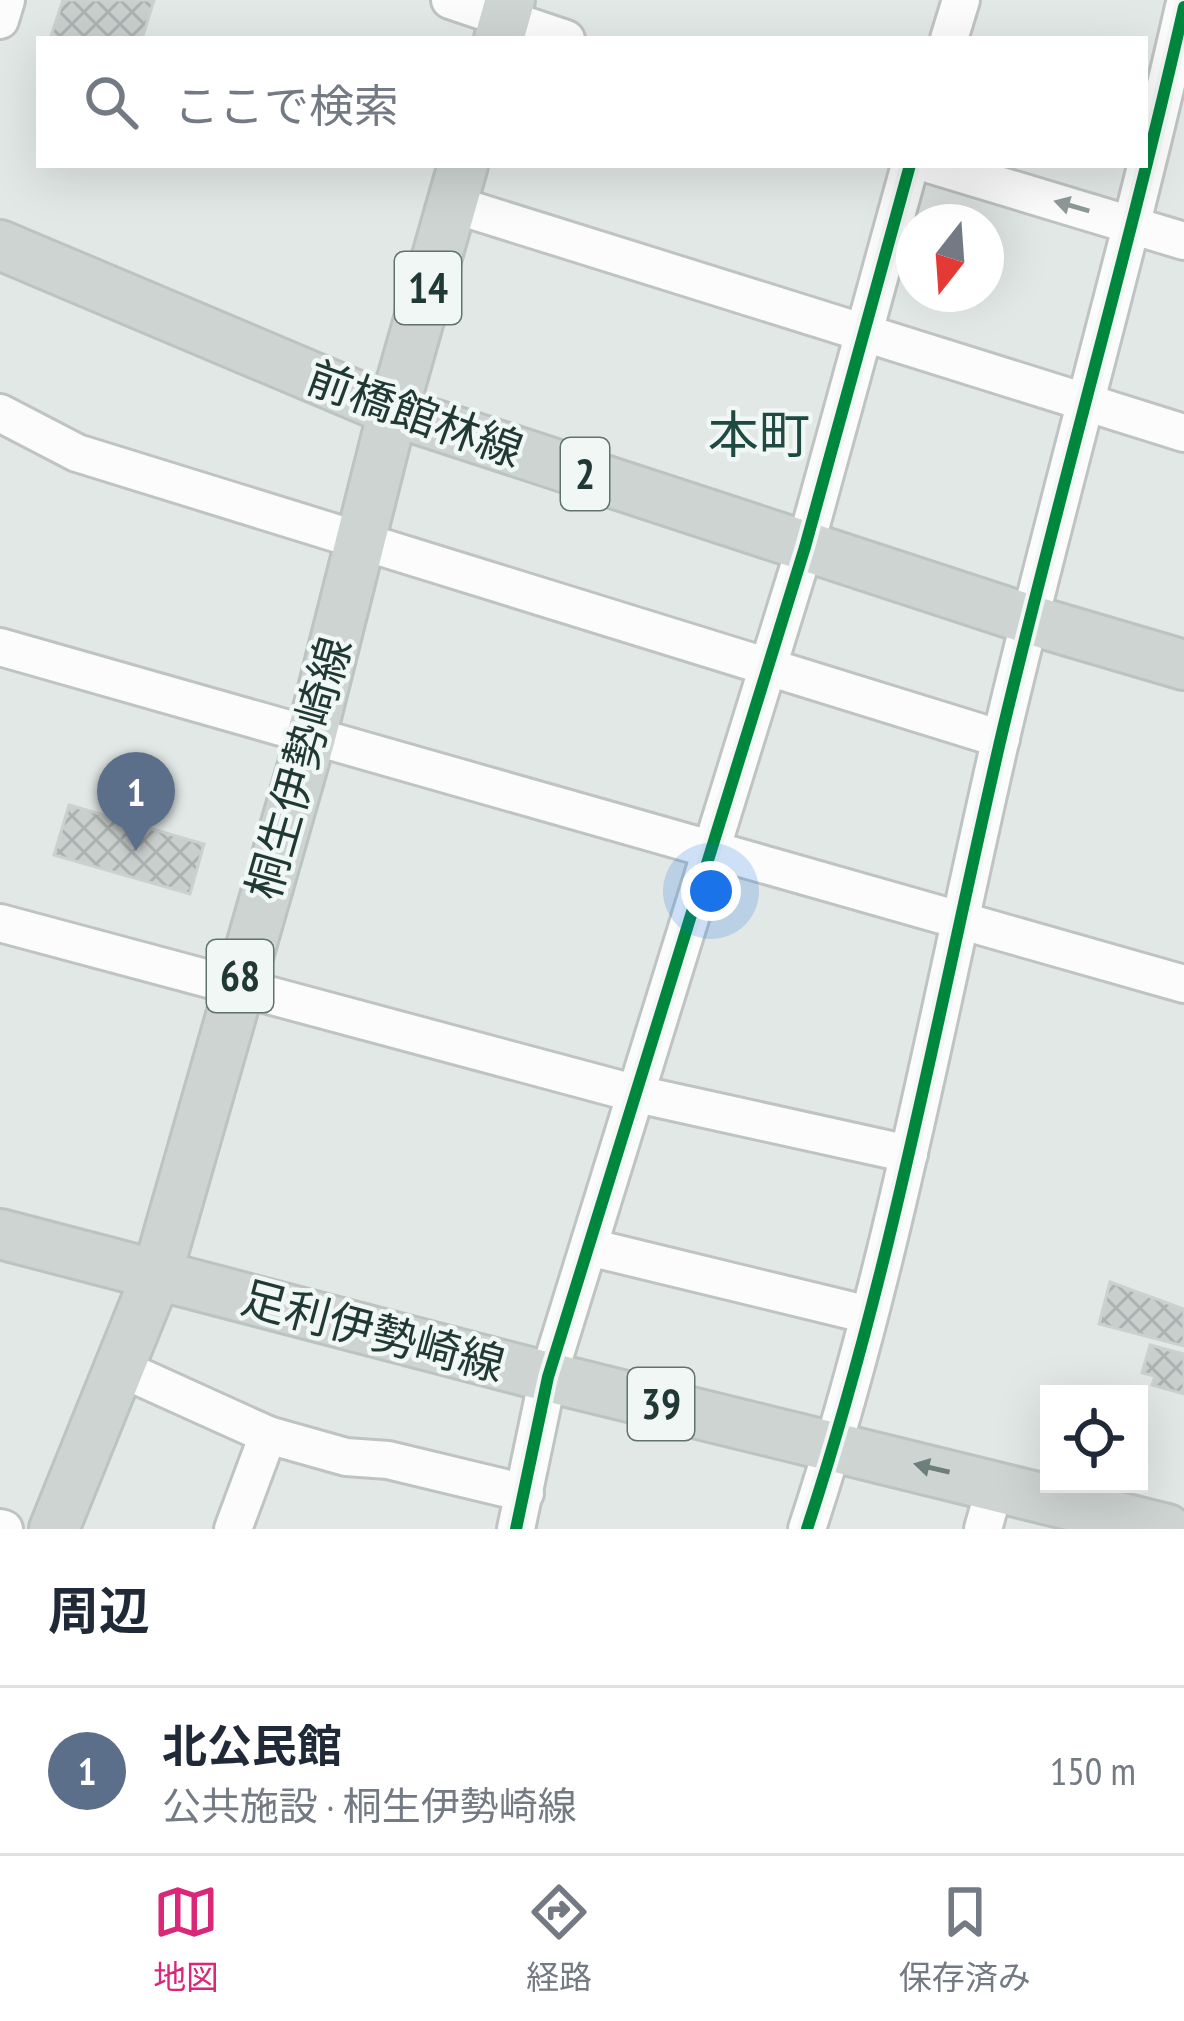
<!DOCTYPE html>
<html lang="ja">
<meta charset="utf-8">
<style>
:root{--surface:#fff;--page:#f2f2f3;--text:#1f2937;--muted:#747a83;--line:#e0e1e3;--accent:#db2777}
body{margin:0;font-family:"PT Sans Narrow","Noto Sans JP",sans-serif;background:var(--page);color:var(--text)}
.controls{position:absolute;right:36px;bottom:36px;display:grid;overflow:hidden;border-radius:0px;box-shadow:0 12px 48px #0002}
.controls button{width:108px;height:108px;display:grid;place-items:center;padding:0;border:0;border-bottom:3px solid var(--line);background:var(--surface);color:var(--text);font:60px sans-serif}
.compass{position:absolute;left:896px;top:204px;width:108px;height:108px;border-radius:50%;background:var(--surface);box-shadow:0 12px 48px #0002;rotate:197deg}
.you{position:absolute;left:711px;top:891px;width:42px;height:42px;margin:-30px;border:9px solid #fff;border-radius:50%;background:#1a73e8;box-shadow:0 0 0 18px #1a73e833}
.badge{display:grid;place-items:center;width:78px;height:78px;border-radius:50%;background:var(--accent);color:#fff;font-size:39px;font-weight:700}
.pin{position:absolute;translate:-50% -99px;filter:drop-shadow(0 3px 6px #0008)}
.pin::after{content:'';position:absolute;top:63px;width:42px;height:36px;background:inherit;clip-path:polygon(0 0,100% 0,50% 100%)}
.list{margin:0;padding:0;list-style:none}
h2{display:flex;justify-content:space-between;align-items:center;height:156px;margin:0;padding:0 48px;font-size:51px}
h2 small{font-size:39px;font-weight:400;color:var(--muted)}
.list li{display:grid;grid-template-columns:78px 1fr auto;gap:36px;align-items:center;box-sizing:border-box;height:168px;padding:0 48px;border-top:3px solid var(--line)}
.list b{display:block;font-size:45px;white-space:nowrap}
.list p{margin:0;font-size:39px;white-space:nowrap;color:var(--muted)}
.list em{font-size:39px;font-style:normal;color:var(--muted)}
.icon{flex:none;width:66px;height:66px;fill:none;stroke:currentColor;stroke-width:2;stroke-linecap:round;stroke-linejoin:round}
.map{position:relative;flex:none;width:1184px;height:1529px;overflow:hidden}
.search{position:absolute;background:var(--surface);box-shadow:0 12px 48px #0002;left:36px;right:36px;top:36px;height:132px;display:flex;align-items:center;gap:30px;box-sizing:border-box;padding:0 42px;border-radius:0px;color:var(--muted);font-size:45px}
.sheet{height:324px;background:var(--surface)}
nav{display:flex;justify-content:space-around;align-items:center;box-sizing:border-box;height:168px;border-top:3px solid var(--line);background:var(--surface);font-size:33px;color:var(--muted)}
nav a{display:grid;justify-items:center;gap:6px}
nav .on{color:var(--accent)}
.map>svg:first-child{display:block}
</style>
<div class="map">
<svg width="1184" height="1529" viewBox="0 0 1184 1529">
<defs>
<pattern id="building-cross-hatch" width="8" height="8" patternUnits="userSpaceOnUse" patternTransform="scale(3)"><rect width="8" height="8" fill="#c9cfcd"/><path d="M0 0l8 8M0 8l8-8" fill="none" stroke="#acb2b1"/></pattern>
</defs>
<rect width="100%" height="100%" fill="#e2e8e5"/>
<!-- building -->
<g fill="url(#building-cross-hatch)" stroke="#cbd1ce" stroke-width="3">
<polygon points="63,0 154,0 142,39 50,39"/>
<polygon points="69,805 204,844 190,894 54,855"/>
<polygon points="1110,1282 1184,1309 1184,1346 1099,1324"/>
<polygon points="1150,1345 1184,1354 1184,1394 1152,1385 1155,1376 1142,1373"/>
</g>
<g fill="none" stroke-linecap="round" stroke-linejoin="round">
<!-- minor casing -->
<g stroke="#bfc4c2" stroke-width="42">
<g id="minor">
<polyline points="450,0 566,39"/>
<polyline points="0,20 6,0"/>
<polyline points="949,39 961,0"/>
<polyline points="932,165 1184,241"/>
<polyline points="452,204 1184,433"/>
<polyline points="0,413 77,453 1001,739"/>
<polyline points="0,647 1184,984"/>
<polyline points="0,923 637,1094 909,1154"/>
<polyline points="589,1247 869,1315"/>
<polyline points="120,1368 268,1435 346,1457 388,1460 525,1493"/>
<polyline points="0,1528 4,1529"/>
<polyline points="233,1529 268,1435"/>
<polyline points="516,1529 548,1377 805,547 910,165"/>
<path d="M807,1529C891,1274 939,1007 999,746C1057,498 1128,255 1184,7"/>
<polyline points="983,1529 996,1483"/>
</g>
</g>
<!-- major casing -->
<g stroke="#bcc4c1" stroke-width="54">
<g id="major">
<polyline points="499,39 510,0"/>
<polyline points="0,245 393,411 1031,620 1184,665"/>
<polyline points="0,1234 548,1377 1167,1529"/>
<polyline points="54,1529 157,1274 311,737 393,411 463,165"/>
</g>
</g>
<!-- minor -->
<use href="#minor" stroke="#fbfcfb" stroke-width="36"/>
<!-- major -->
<use href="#major" stroke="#cdd4d2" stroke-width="48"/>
<!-- cycleway casing -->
<g stroke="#f0f7f4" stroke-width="20">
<g id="cycleway">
<polyline points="516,1529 548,1377 805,547 910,165"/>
<path d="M807,1529C891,1274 939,1007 999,746C1057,498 1128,255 1184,7"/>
</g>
</g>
<!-- cycleway -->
<use href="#cycleway" stroke="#00873e" stroke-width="12"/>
</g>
<!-- one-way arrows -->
<defs><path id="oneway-solid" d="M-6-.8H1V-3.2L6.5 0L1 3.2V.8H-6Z" transform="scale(3)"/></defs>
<use fill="#8e9a98" href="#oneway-solid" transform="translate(1072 206) rotate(-164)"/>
<use fill="#6e7f7b" href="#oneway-solid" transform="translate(932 1468) rotate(-167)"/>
<g text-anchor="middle" stroke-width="9" stroke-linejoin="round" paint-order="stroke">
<!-- shield labels -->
<g fill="#f0f7f4" stroke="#5f726e" stroke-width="3">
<rect x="395" y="252" width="66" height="72" rx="9"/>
<rect x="561" y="438" width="48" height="72" rx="9"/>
<rect x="207" y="940" width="66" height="72" rx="9"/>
<rect x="628" y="1368" width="66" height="72" rx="9"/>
</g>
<g font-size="42" font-weight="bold" fill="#213934">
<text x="428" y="303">14</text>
<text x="585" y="489">2</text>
<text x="240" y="991">68</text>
<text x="661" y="1419">39</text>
</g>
<!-- street labels -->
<g font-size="45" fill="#213934" stroke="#f0f7f4">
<text transform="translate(415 414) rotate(20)" y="16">前橋館林線</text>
<text transform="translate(299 768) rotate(-74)" y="16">桐生伊勢崎線</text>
<text transform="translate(373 1331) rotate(15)" y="16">足利伊勢崎線</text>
</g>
<!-- quarter labels -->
<g font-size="51" fill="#1f4a42" stroke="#f0f7f4">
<text x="759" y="453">本町</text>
</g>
</g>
</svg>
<div class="controls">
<button><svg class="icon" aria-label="locate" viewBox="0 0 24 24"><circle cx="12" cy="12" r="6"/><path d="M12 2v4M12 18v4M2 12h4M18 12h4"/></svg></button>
</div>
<svg class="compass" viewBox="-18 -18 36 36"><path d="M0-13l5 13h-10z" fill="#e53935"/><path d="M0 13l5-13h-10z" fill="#747a83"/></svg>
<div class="you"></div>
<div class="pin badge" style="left:136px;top:851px;background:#5c6f8a">1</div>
<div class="search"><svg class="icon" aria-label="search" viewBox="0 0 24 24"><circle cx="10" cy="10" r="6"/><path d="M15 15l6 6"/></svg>ここで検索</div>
</div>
<section class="sheet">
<h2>周辺<small></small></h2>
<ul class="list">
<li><span class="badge" style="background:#5c6f8a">1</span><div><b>北公民館</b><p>公共施設 · 桐生伊勢崎線</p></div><em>150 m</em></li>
</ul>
</section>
<nav>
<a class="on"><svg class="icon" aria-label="map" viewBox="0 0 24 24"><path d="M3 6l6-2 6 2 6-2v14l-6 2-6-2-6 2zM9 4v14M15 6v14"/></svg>地図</a>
<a><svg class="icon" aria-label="directions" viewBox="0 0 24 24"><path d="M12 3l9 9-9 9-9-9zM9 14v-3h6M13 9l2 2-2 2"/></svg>経路</a>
<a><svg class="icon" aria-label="saved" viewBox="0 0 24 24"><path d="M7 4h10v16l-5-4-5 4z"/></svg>保存済み</a>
</nav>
